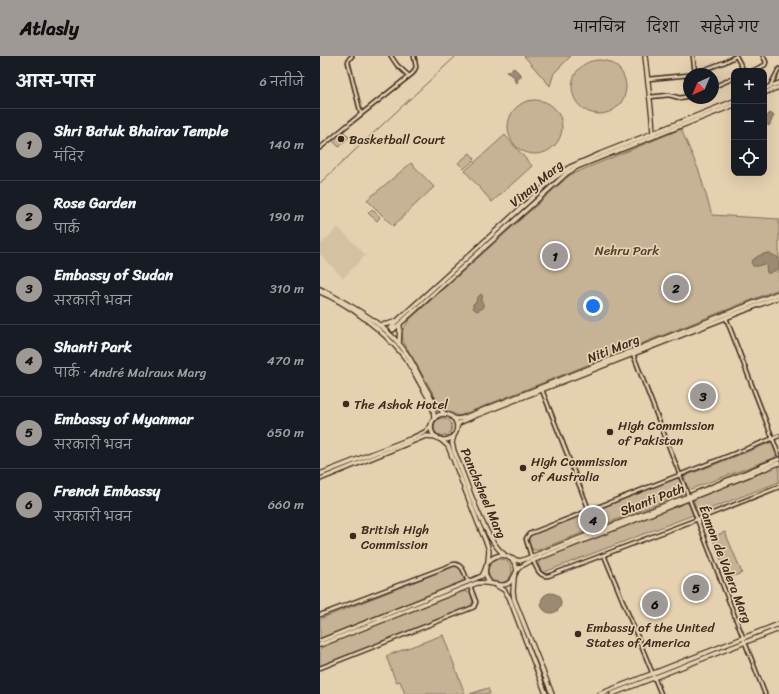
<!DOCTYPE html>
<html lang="hi">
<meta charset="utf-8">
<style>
:root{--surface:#171b24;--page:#242831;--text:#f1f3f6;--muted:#9ea1a6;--line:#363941;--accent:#9f9995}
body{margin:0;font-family:Sriracha,"Playpen Sans Deva",sans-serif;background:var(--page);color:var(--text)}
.controls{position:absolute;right:12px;top:12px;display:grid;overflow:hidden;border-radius:8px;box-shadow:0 4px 16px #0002}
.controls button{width:36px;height:36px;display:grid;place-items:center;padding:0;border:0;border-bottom:1px solid var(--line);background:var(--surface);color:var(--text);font:20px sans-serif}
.compass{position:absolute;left:363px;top:12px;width:36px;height:36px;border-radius:50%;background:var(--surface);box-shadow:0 4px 16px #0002;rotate:224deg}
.you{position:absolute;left:273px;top:250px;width:14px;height:14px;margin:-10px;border:3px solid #fff;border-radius:50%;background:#1a73e8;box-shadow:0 0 0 6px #1a73e833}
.badge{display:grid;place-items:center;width:26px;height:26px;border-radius:50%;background:var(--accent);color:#111;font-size:13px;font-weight:700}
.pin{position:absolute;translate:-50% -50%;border:2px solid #fff;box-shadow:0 1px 4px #0006}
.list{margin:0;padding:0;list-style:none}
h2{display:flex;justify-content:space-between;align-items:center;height:52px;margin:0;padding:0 16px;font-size:17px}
h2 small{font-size:13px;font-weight:400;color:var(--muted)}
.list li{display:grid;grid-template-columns:26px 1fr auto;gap:12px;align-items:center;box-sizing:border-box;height:72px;padding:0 16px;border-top:1px solid var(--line)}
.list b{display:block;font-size:15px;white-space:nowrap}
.list p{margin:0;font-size:13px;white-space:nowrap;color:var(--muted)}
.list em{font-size:13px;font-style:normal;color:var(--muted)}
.icon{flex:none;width:22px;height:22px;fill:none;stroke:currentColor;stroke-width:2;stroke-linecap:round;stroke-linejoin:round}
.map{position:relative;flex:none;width:459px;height:638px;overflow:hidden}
header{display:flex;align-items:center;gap:24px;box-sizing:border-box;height:56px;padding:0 20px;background:var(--accent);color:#111}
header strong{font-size:19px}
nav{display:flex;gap:22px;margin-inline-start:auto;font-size:14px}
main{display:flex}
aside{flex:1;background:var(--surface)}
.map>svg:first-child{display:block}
</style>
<header>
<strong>Atlasly</strong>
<nav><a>मानचित्र</a><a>दिशा</a><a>सहेजे गए</a></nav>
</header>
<main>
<aside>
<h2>आस-पास<small>6 नतीजे</small></h2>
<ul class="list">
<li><span class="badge">1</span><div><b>Shri Batuk Bhairav Temple</b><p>मंदिर</p></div><em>140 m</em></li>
<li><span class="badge">2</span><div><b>Rose Garden</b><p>पार्क</p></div><em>190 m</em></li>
<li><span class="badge">3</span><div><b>Embassy of Sudan</b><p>सरकारी भवन</p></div><em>310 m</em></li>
<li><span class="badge">4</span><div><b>Shanti Park</b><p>पार्क · André Malraux Marg</p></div><em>470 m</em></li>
<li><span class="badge">5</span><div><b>Embassy of Myanmar</b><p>सरकारी भवन</p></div><em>650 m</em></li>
<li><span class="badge">6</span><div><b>French Embassy</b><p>सरकारी भवन</p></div><em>660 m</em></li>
</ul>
</aside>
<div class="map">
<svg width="459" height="638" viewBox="0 0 459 638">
<rect width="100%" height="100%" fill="#e5d0af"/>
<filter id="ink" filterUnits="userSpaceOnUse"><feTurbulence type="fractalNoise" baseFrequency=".025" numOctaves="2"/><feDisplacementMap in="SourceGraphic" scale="8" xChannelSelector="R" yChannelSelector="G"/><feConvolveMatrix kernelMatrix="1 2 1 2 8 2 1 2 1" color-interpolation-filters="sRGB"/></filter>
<g filter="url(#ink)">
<!-- built -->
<polygon fill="#d5c1a2" points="18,171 46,199 23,222 0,198 0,189"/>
<!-- green -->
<g fill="#c6b295" stroke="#806e5a">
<polygon points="204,0 251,0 234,17 230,30"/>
<circle cx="279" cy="31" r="27"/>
<circle cx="215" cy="71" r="27"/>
<polygon points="361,73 379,115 392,159 459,163 459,233 139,360 122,353 83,285 82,275 89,264 250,119"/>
<polygon points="23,75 29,81 19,91 13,85"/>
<polygon points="185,79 212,110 172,146 145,115"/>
<polygon points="150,97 155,103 144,113 138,107"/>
<polygon points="91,107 114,131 73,170 47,144"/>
<polygon points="52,153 60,161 57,165 48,157"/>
<circle cx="123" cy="371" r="9"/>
<path d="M452,386L457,398L454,402L371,433C367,431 364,425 365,420Z"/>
<polygon points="457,409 459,410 459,426 379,457 374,447 374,443"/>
<path d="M357,422C362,426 365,432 363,438L218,494H213L208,486V480Z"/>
<polygon points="366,446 370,449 373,457 373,459 222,517 218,507 222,503"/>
<polygon points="405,476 422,517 408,522 392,481"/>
<circle cx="180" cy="515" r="12"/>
<polygon points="135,510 142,513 144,522 140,527 0,583 0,563"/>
<polygon points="144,535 151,538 153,546 149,551 0,611 0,591"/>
<polygon points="123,579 145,638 85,638 80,625 76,626 66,600"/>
<polygon points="168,632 170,638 150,638"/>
</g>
<!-- water -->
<g fill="#9d8a73" stroke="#766451">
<polygon points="194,12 202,20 197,24 198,26 196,27 194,24 195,21 186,16 188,15 190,15"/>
<polygon points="449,57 454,59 449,70 444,67 444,63 446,63"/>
<path d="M449,197L459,202V212L455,215H453L450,217H447L446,210L444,208L438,210H433L431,206C436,200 442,198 449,197Z"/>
<polygon points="161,238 163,241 161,244 163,248 163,252 157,255 153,252 153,248 156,246 157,242"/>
<circle cx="231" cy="547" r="10"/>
</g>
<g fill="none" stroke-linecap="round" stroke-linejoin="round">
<!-- stream -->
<polyline stroke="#766451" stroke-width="1" points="0,127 136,0"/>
<!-- street casing -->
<g stroke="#3b2a1e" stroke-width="5.5">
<g id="street">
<polyline points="32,0 29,3 28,6 41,58"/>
<polyline points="71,0 77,9 89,20"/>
<polyline points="373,0 375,17 405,6 416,0"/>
<polyline points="416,0 423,13"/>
<polyline points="432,15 445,9 446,6 443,0"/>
<polyline points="328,23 369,19"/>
<polyline points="450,30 459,13"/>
<polyline points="393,31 414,22"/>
<polyline points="330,41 349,39 360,42 369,40"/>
<polyline points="0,92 30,67 93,17 96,11 94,0"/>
<polyline points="406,262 459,399"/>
<polyline points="313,298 445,638"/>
<polyline points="222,334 269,454"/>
<polyline points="284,499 341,638"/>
<polyline points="211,500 206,483 209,478 459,380"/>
<path d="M213,504C216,511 219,521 228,520L378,463L459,431"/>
<path d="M0,559L134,508C143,508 145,519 148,526"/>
<polyline points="0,612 154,551 156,546 150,530"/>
</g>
</g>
<!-- secondary casing -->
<g stroke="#3b2a1e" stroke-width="6">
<g id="secondary">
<polyline points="325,0 332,62 333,78"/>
<polyline points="444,33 459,27"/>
<polyline points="444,37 459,31"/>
<path d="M0,233C33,251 68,268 89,301C99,318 110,345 125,358"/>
<path d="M0,236C29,248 63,274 82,298C90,307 95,319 101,329C107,340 115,350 114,363"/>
<polyline points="75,267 71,272 73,274 247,117 257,111 292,97 414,49"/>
<polyline points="59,269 68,268 77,265 234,122 250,111 280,98 414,45"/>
<polyline points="79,288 80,270"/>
<circle cx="124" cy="371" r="13"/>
<polyline points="133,362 137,363 143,362 459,237"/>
<polyline points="137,371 139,367 157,359 459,241"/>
<path d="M134,379L132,387L134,395C144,418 165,486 184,498"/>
<polyline points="120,383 128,390 158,467 167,488 169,495 168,505"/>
<polyline points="0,418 90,383 105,376 111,370"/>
<polyline points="0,423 106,380 117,381"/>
<polyline points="189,502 200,505 208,502 369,440 459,403"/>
<polyline points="197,514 200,511 209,506 459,407"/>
<polyline points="194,522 193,535 194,543 232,638"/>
<polyline points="177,530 184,534 189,541 226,638"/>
<polyline points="0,585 155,523 162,520 165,514"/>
<path d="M0,589L157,527C175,524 188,540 197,514C191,485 152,504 170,527"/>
<polyline points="280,638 459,568"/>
<polyline points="292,638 459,573"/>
</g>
</g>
<!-- street -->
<use href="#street" stroke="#e5d0af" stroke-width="2.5"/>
<!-- secondary -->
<use href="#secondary" stroke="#e5d0af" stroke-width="3.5"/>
</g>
</g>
<!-- markers -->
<g fill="#3b2a1e" stroke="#e5d0af" stroke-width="1.5">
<circle cx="21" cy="83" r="4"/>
<circle cx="26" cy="348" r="4"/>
<circle cx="290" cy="376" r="4"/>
<circle cx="203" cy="412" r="4"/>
<circle cx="33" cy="480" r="4"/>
<circle cx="258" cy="578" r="4"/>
</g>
<g text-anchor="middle" stroke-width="3.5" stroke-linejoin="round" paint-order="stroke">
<!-- poi labels -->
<g font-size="13" fill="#3b2a1e" stroke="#e5d0af" text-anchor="start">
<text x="29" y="88">Basketball Court</text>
<text x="34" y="353">The Ashok Hotel</text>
<text x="298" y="374">High Commission<tspan x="298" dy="15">of Pakistan</tspan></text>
<text x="211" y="410">High Commission<tspan x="211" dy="15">of Australia</tspan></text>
<text x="41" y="478">British High<tspan x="41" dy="15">Commission</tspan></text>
<text x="266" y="576">Embassy of the United<tspan x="266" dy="15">States of America</tspan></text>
</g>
<!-- street labels -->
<g font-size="13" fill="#3b2a1e" stroke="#e5d0af">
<text transform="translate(216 127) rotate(-40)" y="5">Vinay Marg</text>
<text transform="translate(293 292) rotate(-22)" y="5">Niti Marg</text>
<text transform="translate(164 437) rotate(67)" y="5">Panchsheel Marg</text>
<text transform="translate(332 443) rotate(-21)" y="5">Shanti Path</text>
<text transform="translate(406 508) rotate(69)" y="5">Éamon de Valera Marg</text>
</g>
<!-- park labels -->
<g font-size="13" fill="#503e30" stroke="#e5d0af">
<text x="307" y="199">Nehru Park</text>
</g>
</g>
</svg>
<div class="controls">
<button>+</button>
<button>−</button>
<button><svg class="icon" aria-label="locate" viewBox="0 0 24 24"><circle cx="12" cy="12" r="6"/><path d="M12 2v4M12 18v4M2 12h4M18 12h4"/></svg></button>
</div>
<svg class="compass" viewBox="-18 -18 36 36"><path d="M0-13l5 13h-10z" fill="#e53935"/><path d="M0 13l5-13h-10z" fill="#9ea1a6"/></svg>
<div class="you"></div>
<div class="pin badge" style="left:235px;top:200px">1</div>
<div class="pin badge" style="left:356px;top:232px">2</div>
<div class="pin badge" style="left:383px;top:340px">3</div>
<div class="pin badge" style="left:273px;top:464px">4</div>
<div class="pin badge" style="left:376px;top:532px">5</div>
<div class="pin badge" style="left:335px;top:548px">6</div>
</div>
</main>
